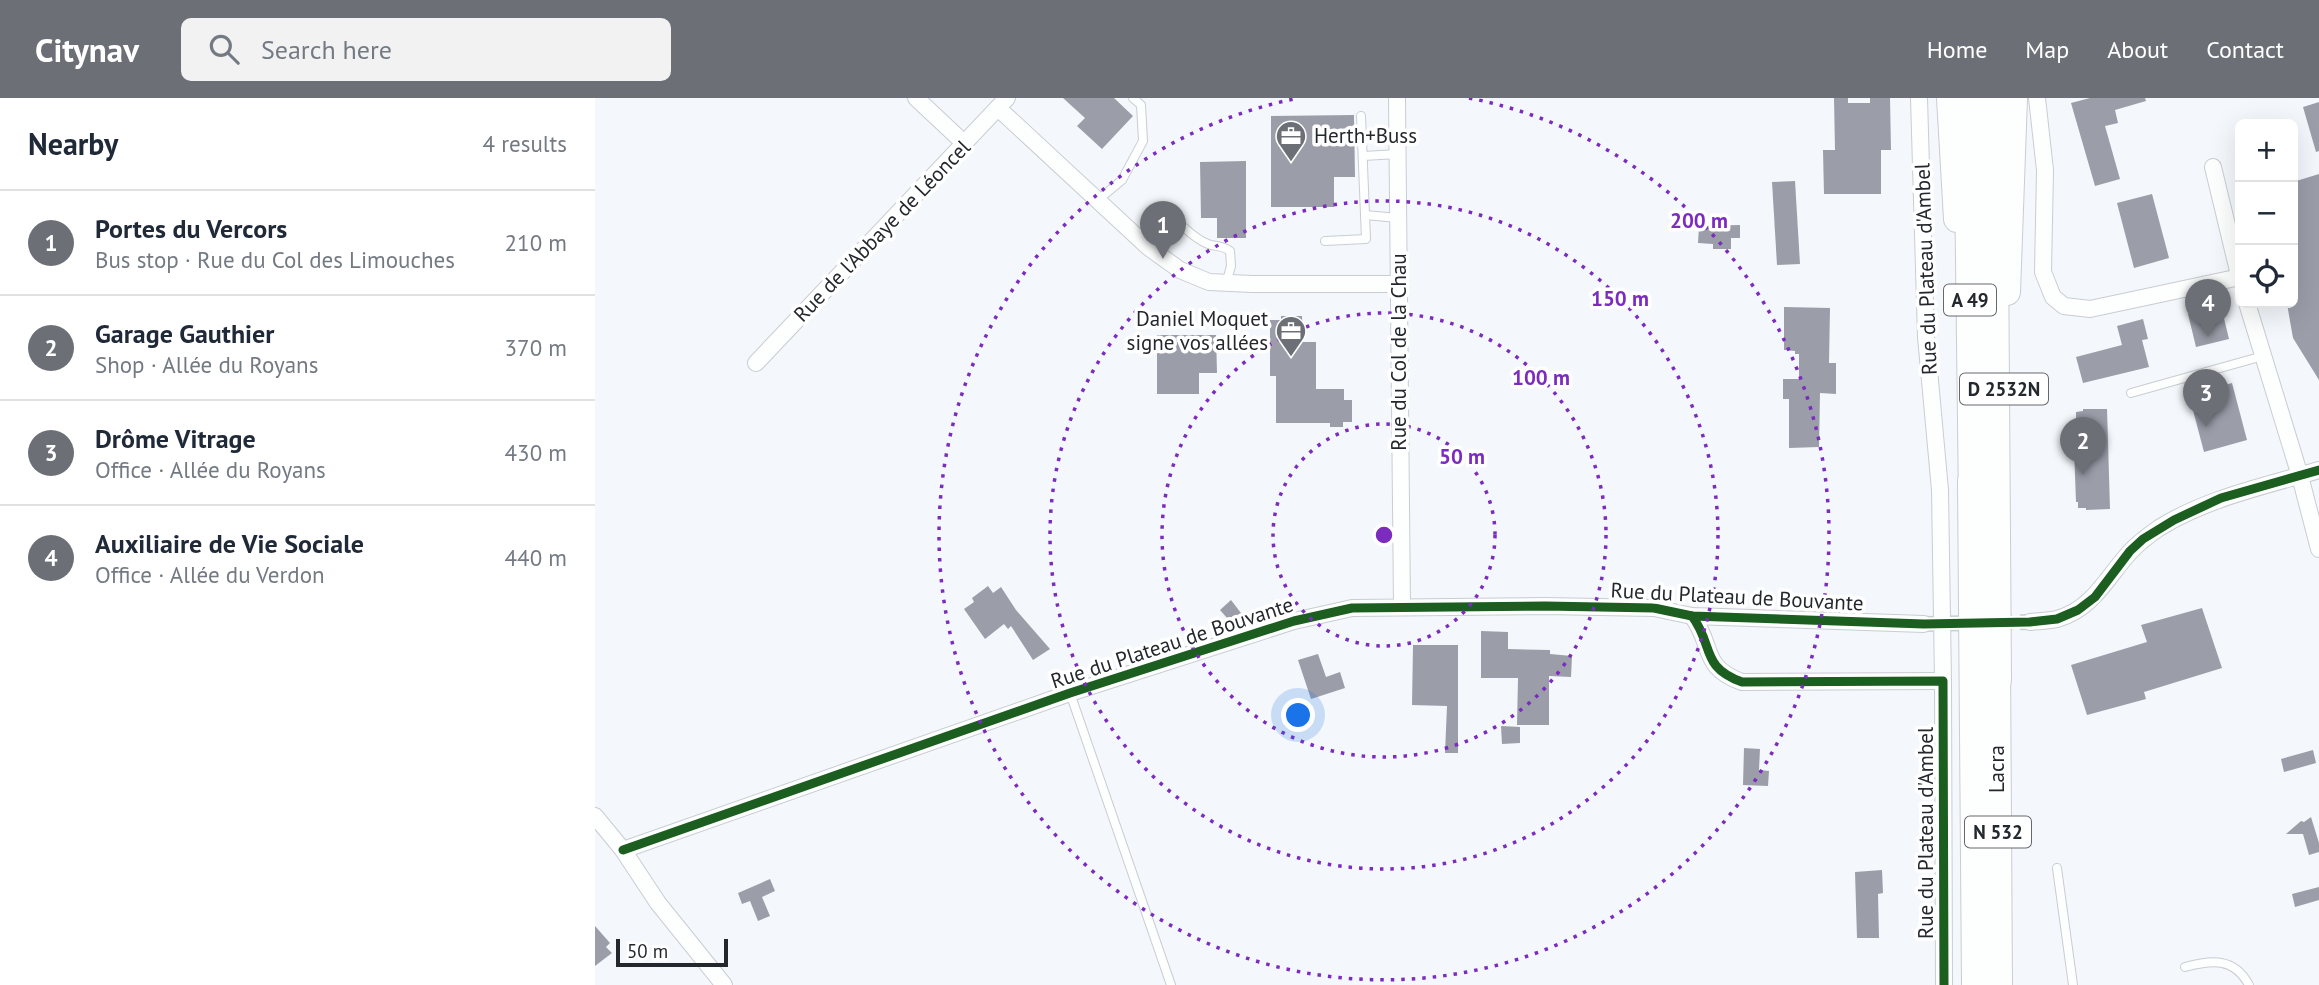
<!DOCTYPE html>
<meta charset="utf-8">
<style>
:root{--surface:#fff;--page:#f2f2f3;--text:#1f2937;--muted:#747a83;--line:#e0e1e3;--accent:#6c7076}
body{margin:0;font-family:"PT Sans",sans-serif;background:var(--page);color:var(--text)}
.controls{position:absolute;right:21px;top:21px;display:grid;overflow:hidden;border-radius:10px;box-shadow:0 7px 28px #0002}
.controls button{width:63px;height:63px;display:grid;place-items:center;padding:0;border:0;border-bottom:2px solid var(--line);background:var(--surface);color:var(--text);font:35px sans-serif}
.scale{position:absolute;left:21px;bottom:18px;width:112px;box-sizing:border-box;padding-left:7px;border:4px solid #23282e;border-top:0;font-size:19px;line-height:24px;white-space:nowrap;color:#23282e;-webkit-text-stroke:5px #fff;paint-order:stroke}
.you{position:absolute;left:704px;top:618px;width:24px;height:24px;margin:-18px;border:5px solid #fff;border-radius:50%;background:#1a73e8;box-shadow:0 0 0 10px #1a73e833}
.badge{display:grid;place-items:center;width:46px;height:46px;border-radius:50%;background:var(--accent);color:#fff;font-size:23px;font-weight:700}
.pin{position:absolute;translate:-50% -58px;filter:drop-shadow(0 2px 4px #0008)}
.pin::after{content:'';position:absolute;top:37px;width:24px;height:21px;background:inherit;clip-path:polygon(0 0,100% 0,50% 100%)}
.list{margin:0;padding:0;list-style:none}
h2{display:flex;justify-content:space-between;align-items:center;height:91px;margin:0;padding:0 28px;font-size:30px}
h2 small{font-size:23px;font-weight:400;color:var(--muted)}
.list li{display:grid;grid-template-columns:46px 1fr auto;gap:21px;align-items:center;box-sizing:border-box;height:105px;padding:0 28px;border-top:2px solid var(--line)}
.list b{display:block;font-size:26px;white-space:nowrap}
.list p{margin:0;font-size:23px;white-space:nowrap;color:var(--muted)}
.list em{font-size:23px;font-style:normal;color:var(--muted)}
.icon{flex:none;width:38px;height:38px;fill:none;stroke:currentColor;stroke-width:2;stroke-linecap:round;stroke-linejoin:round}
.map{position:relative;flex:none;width:1724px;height:887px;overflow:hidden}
header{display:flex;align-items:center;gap:42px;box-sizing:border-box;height:98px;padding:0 35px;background:var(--accent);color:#fff}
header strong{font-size:33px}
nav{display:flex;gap:38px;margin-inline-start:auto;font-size:24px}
.search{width:490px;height:63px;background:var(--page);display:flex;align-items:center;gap:18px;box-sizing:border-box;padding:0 24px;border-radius:10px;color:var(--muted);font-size:26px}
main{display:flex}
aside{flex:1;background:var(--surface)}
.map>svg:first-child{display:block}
</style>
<header>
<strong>Citynav</strong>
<div class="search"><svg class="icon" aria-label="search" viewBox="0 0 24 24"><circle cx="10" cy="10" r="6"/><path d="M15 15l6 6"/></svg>Search here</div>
<nav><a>Home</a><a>Map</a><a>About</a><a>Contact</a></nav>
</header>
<main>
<aside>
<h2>Nearby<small>4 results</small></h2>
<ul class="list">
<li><span class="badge">1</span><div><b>Portes du Vercors</b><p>Bus stop · Rue du Col des Limouches</p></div><em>210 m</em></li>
<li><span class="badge">2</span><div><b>Garage Gauthier</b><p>Shop · Allée du Royans</p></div><em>370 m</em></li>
<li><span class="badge">3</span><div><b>Drôme Vitrage</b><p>Office · Allée du Royans</p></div><em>430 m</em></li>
<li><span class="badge">4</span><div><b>Auxiliaire de Vie Sociale</b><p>Office · Allée du Verdon</p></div><em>440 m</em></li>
</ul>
</aside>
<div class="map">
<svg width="1724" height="887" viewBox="0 0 1724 887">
<rect width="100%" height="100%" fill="#f4f7fb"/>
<!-- building -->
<g fill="#9b9da9">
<polygon points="468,0 519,0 538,18 507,51 482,28 490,20"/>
<polygon points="1239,0 1253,0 1253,5 1275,5 1275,0 1295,0 1296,52 1286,52 1286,96 1229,96 1228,52 1240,52"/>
<polygon points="1495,0 1550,0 1551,3 1520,12 1523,25 1510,28 1525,81 1500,88 1476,5"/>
<polygon points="1724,4 1724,53 1721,54 1708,9"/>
<polygon points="759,17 760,79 739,79 739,109 676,109 676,18"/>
<polygon points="651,63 651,140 622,140 622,120 606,120 605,64"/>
<polygon points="1724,76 1724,282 1698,240 1692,206 1698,205 1698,84"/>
<polygon points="1200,83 1205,166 1182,167 1177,84"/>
<polygon points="1557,96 1574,160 1539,170 1522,105"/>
<polygon points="1145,127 1145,140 1136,140 1136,151 1118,151 1118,146 1103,145 1104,128"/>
<polygon points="1626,208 1634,241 1601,249 1593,216"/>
<polygon points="1189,209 1235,210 1234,265 1241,265 1241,296 1225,295 1224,349 1194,350 1194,301 1188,301 1188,281 1204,281 1204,256 1200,256 1200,253 1189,252"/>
<polygon points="686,218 707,218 708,244 721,244 721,291 749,291 749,302 757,302 757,324 748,324 748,329 735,329 735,325 681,325 681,278 675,278 675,222 686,222"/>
<polygon points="1548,221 1553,241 1547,242 1554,269 1488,285 1481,259 1527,247 1522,228"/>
<polygon points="562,237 621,237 622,275 604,275 604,296 562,296"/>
<polygon points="1637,285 1652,342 1609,354 1594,297"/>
<polygon points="1488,311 1512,311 1515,411 1491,412 1491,410 1483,410 1483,404 1481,404 1478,323 1481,323 1481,314 1488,313"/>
<polygon points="393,488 398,495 406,489 421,512 455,551 438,562 416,528 413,531 409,526 390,541 369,511 379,504 377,500"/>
<polygon points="636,502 649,519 639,528 625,512"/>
<polygon points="1607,510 1627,570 1549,594 1551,601 1492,617 1476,567 1552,544 1546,527"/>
<polygon points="886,533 913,534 913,551 955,552 955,556 977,558 976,579 954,578 954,627 922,627 923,580 886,580"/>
<polygon points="818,547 863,547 863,655 850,655 852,608 817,607"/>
<polygon points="723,556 731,579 745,574 750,590 716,601 703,562"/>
<polygon points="906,628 925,629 925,645 907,646"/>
<polygon points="1149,650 1165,651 1164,672 1174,673 1173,688 1148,687"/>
<polygon points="1718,652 1721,665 1689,674 1686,661"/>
<polygon points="1716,719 1724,745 1724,754 1714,757 1708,736 1691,736 1706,723 1709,724"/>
<polygon points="1287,772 1288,795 1283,796 1284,840 1262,840 1260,774"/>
<polygon points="175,781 180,793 167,799 175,818 163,823 155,803 147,806 143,795"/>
<polygon points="1724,789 1724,802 1700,809 1697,796"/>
<polygon points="0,828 15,845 11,849 17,855 0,868"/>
</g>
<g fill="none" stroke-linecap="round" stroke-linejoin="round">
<!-- minor-tunnel -->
<polyline stroke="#caced2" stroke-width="16" stroke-dasharray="16 8" stroke-linecap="butt" points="1329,526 1435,524"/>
<!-- service casing -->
<g stroke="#c9cdd2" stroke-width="10">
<g id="service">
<polyline points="768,58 803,56"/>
<polyline points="503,102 527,82 548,43 546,7 538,0"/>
<polyline points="770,117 803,120"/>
<path d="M584,125C593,133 602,142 613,146C622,149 627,147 635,153L636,168L631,186"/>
<polyline points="730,143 771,141 766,18"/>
<polyline points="1536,295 1668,258"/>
<polyline points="475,595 576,887"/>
<polyline points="1462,770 1478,887"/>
<path d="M1590,869C1616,862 1639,859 1654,887"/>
</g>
</g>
<!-- minor casing -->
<g stroke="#c9cdd2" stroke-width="18">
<g id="minor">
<polyline points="321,0 370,46"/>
<polyline points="802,0 807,508"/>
<polyline points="1324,0 1331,239 1345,392 1348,583 1349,887"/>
<polyline points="1442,0 1450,72 1448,174 1458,199 1469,208 1495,211 1645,179"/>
<polyline points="403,10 553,149 585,172 614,184 657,186 802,186"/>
<polyline points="1618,69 1645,181"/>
<polyline points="1652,205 1705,378 1724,451"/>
<polyline points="161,265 412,0"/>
<path d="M1097,518C1119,547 1105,569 1147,584L1348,583"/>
<path d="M1435,524C1444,523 1453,523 1462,521C1498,511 1512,479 1535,454C1543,445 1554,437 1564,430C1612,400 1670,388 1724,372"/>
<polyline points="0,718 28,752 63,805 129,887"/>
<polyline points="28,752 475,595 699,523 757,510 950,508 1059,510 1097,518 1329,526"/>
</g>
</g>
<!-- trunk casing -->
<g stroke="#c9cdd2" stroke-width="28">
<g id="trunk">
<polyline points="1355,0 1362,121"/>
<polyline points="1412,194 1419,0"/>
<polyline points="1376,383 1380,887"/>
<polyline points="1402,562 1404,887"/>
</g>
</g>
<!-- motorway casing -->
<g stroke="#c9cdd2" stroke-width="30">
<g id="motorway">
<polyline points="1373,0 1378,404"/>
<polyline points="1398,0 1402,582"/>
</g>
</g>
<!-- service -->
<use href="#service" stroke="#fdfefe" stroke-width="8"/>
<!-- minor -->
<use href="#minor" stroke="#fdfefe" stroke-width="16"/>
<!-- trunk -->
<use href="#trunk" stroke="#fdfefe" stroke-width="26"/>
<!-- motorway -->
<use href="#motorway" stroke="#fdfefe" stroke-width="28"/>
<!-- cycleway casing -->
<g stroke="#fff" stroke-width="13">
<g id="cycleway">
<path d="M1097,518C1119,547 1105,569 1147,584L1348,583L1349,887"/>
<polyline points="28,752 475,595 699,523 757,510 950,508 1059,510 1097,518 1329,526 1435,524 1462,521 1483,512 1500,499 1535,453 1548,441 1579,422 1626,400 1724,372"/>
</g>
</g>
<!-- cycleway -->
<use href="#cycleway" stroke="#1b5e20" stroke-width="9"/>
</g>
<!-- distance rings -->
<g fill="none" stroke="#7b2cbf" stroke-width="3.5" stroke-dasharray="3.5 7">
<circle cx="789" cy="437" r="111"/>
<circle cx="789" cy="437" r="222"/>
<circle cx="789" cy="437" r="334"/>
<path d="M874 0A445 445 0 1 1 704 0"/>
</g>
<!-- icons -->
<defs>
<g id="office-pin" transform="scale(1.575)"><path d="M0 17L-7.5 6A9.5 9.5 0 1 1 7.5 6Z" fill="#6c7076" stroke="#fff"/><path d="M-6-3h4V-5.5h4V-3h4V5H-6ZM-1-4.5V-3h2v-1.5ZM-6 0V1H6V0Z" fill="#fff"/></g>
</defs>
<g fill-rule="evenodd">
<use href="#office-pin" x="696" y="38"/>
<use href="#office-pin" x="696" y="233"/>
</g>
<g text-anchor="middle" stroke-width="7" stroke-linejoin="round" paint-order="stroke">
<!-- shield labels -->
<g fill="#fff" stroke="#65686d" stroke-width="2">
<rect x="1349" y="186.5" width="52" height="31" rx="5"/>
<rect x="1365" y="275.5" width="88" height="31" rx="5"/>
<rect x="1370" y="718.5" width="66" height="31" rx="5"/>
</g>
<g font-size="19" font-weight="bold" fill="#23282e">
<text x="1375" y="209">A 49</text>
<text x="1409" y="298">D 2532N</text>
<text x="1403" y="741">N 532</text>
</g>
<!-- poi labels -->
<g font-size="21" fill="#23282e" stroke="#fff" text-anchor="start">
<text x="719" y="45">Herth+Buss</text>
<text x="673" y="228" text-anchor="end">Daniel Moquet<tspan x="673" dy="24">signe vos allées</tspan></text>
</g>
<!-- street labels -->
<g font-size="21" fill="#23282e" stroke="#fff">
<text transform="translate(287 133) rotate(-46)" y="7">Rue de l'Abbaye de Léoncel</text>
<text transform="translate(1331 171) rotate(-92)" y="7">Rue du Plateau d'Ambel</text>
<text transform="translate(804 254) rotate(-90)" y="7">Rue du Col de la Chau</text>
<text transform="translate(1142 499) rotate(3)" y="7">Rue du Plateau de Bouvante</text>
<text transform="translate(577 545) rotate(-18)" y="7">Rue du Plateau de Bouvante</text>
<text transform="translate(1402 671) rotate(-90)" y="7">Lacra</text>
<text transform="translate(1331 735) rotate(-90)" y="7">Rue du Plateau d'Ambel</text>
</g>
</g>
<circle cx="789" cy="437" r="10" fill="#7b2cbf" stroke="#fff" stroke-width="3.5"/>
<g font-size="21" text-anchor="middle" font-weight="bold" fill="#7b2cbf" stroke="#fff" stroke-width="7" stroke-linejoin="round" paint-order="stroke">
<text x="1104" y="130">200 m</text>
<text x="1025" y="208">150 m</text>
<text x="946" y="287">100 m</text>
<text x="867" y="366">50 m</text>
</g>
</svg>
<div class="controls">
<button>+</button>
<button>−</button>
<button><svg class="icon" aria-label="locate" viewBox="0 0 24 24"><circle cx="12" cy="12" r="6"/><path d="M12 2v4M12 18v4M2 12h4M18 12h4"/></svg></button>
</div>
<div class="scale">50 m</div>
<div class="you"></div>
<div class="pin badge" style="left:568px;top:161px">1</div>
<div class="pin badge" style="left:1488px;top:377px">2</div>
<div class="pin badge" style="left:1611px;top:329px">3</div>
<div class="pin badge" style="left:1613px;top:239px">4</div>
</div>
</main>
